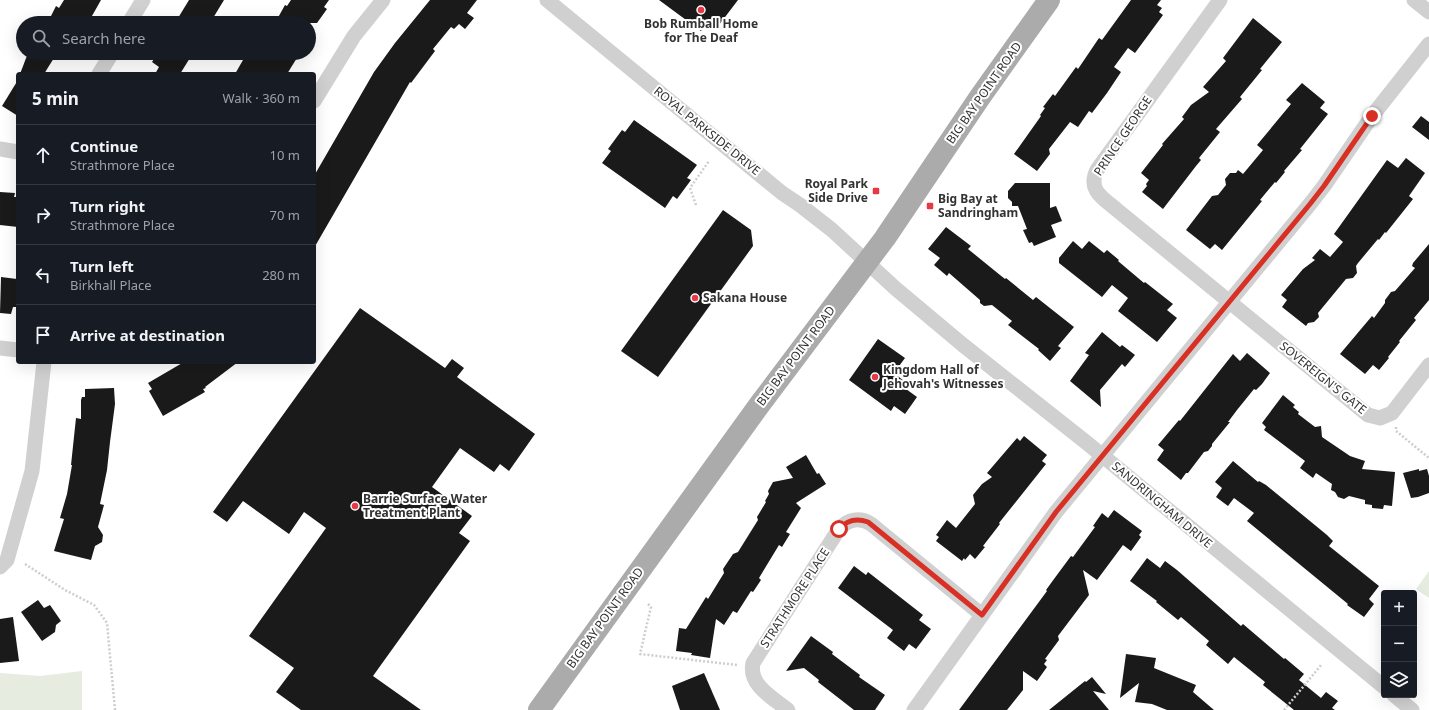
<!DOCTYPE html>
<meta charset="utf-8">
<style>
:root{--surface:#171b24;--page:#20242c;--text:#f1f3f6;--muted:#9ea1a6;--line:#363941}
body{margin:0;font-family:"Noto Sans",sans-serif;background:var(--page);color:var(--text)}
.controls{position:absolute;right:12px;bottom:12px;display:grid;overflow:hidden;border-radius:4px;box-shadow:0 4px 16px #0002}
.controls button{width:36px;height:36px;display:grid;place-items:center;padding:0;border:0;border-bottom:1px solid var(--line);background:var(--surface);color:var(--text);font:20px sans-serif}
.stop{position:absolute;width:12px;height:12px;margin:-9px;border:3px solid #d93025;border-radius:50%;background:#fff}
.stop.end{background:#d93025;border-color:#fff;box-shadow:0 1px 4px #0008}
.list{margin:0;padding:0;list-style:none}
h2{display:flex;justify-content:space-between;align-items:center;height:52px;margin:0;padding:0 16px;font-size:17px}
h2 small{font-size:13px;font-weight:400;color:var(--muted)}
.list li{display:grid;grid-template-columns:26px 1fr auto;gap:12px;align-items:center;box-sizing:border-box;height:60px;padding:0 16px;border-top:1px solid var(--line)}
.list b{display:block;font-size:15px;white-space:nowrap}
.list p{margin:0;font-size:13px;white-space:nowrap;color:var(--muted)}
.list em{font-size:13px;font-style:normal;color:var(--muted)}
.icon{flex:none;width:22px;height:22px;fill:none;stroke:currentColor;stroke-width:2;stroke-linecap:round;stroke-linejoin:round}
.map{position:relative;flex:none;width:1429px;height:710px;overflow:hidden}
.search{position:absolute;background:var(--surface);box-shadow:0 4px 16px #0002;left:16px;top:16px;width:300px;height:44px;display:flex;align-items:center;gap:10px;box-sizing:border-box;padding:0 14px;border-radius:22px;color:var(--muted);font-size:15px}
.panel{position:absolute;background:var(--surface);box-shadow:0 4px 16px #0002;left:16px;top:72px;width:300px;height:292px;border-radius:4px}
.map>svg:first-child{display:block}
</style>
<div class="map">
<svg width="1429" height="710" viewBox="0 0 1429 710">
<rect width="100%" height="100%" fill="#fff"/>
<!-- green -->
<g fill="#e6ecdf">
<polygon points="1429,571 1429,598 1416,589"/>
<polygon points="82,671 82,710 0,710 0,673 40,676"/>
</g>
<!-- building -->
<g fill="#1a1a1a">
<polygon points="64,0 101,0 88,23 63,23 51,16 56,6 59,8"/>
<polygon points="189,0 224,0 210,23 175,23"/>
<polygon points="291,0 329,0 324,7 327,9 317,23 275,23 285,5 287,6"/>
<polygon points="430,0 477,0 467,13 474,18 465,29 459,24 454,29 451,27 433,49 435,51 411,83 410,82 314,248 314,176 374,72 395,43"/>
<polygon points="659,0 738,0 719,25 710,19 701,31"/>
<polygon points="1131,0 1161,0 1157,5 1162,8 1159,12 1163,15 1135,53 1128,48 1114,67 1121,72 1107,93 1092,113 1089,111 1078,127 1070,122 1049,149 1050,154 1037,171 1014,154 1041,116 1040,115 1045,108 1043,107 1053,94 1055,96 1076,67 1078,69 1099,38 1102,40"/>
<polygon points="1253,18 1282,42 1260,69 1262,70 1240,97 1242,99 1216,129 1220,132 1199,158 1201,160 1196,166 1163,209 1142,192 1147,186 1146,184 1149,180 1141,173 1163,145 1162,144 1184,119 1182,117 1191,105 1209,92 1203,87 1226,61 1223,58"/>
<polygon points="28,53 57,53 44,74 20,74"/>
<polygon points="158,53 193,53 180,74 155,74 159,67 152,62"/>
<polygon points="247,53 300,53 287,74 235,74"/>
<polygon points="18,80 18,116 2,106"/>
<polygon points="1302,83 1325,102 1320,108 1328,114 1300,149 1302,150 1284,171 1285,172 1276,183 1275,182 1260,200 1262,201 1222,250 1215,244 1210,249 1186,230 1212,196 1218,195 1226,185 1225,179 1230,173 1236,173 1238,170 1243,174 1263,150 1257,145 1291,104 1286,100"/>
<polygon points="1421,116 1429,122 1429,140 1412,127"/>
<polygon points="634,120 697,165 687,178 691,180 677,199 673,196 665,208 602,163 611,151 608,149 622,130 625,132"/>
<polygon points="1406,158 1425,173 1409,196 1413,199 1386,233 1385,232 1379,240 1378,239 1358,263 1356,266 1357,273 1353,278 1346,279 1318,313 1319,317 1314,322 1308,323 1306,326 1282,307 1287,300 1281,295 1303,269 1315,260 1312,258 1320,249 1330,257 1343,242 1334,234 1387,160 1398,168"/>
<polygon points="1015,183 1050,183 1050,208 1056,206 1062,221 1051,225 1056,237 1034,246 1032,242 1029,243 1023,230 1027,229 1018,206 1012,206 1012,202 1008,198 1008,191"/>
<polygon points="0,192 15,193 14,197 18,197 18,227 0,225"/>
<polygon points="723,210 751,230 753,246 658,377 621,351"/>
<polygon points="946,227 971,246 968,249 1000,275 1005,279 1006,278 1033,300 1036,297 1074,327 1058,346 1061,348 1050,361 1038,350 1039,349 1008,325 1012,321 992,305 984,306 980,303 980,300 949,273 947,276 934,265 940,258 928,249"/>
<polygon points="1073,241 1082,249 1089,241 1104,253 1107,250 1119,260 1118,261 1144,283 1145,282 1173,304 1167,310 1177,318 1157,342 1118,311 1128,298 1112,285 1102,297 1059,263 1059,258"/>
<polygon points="1429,244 1429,300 1414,318 1416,320 1399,341 1400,342 1388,357 1389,358 1379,370 1373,365 1365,374 1340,354 1372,316 1374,318 1385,303 1385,300 1391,292 1395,291 1415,268 1412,266 1413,263"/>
<polygon points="1,277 17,279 18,280 18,307 13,307 11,314 0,313"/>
<polygon points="360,308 445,368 452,359 464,368 457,377 535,434 509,471 500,464 494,472 460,448 432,487 472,516 459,533 470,541 373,676 421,710 301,710 276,692 294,668 249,636 326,528 304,512 289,534 243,501 227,522 213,512"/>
<polygon points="1102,332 1120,347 1122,345 1135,355 1125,367 1122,364 1100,390 1101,407 1070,381 1089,355 1085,353"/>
<polygon points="878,339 905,358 894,373 909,385 906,389 917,397 905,414 894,406 891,411 849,380"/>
<polygon points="1247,353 1270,373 1262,384 1256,390 1254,389 1237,410 1228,422 1230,422 1212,444 1212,446 1208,451 1204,452 1188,473 1186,473 1181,480 1157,460 1164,450 1158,445 1179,420 1180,421 1233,354 1240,361"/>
<polygon points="184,362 238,362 205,387 206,388 203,389 205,392 163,416 149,391 152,389 148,383"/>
<polygon points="114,388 115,404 110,442 107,470 100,504 104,505 98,527 103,535 102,542 95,546 91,560 54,551 64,519 60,518 67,494 72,465 71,465 76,418 81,419 81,400 82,397 85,397 85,389"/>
<polygon points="1283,395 1295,405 1293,407 1299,412 1298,414 1315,427 1321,426 1322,437 1350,456 1365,461 1362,469 1395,472 1392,506 1384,505 1383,509 1372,508 1372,505 1365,504 1365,500 1349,496 1344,499 1338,497 1335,492 1331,490 1332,484 1316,473 1313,478 1300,468 1305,461 1264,430 1266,427 1262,423"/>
<polygon points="1024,436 1047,455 1042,461 1046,464 999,523 1000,524 983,546 985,547 975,559 970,554 965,560 964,558 962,561 936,541 939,537 936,535 947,520 956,528 975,504 973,495 982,484 992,477 987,473 1017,438 1020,441"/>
<polygon points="806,455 817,474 819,473 826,484 796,503 801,508 786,532 790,534 782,547 779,545 759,578 761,580 753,592 751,591 737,613 733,611 724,625 716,619 710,658 691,655 692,653 676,651 679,628 686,629 706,597 708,599 724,573 723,569 733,554 738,552 758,520 757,517 766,502 765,501 769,494 768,491 773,482 793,478 786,467"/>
<polygon points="1233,461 1258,482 1259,481 1266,485 1327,535 1333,541 1329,546 1379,586 1369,599 1374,604 1364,617 1347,605 1348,604 1247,521 1254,513 1234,498 1228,506 1216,497 1222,488 1215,482"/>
<polygon points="1419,469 1419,471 1427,469 1429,476 1429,493 1418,497 1411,498 1403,473"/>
<polygon points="1114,510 1142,531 1139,535 1141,537 1131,551 1123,545 1097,580 1083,570 1089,595 1058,636 1059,640 1045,659 1047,660 1044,664 1047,667 1037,681 1023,671 1023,690 1007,710 959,710 1047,591 1046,590 1054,579 1071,556 1073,557 1095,527 1093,526 1102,513 1108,518"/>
<polygon points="1147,558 1160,568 1165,561 1177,570 1241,626 1243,624 1284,659 1285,658 1304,674 1299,680 1321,698 1326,692 1338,701 1332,708 1335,710 1294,710 1263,685 1265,682 1234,657 1228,664 1206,645 1209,641 1181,617 1178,620 1156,602 1157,601 1130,581"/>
<polygon points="854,566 866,575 868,572 923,615 919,620 931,629 916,649 909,644 904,651 887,638 893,630 838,588"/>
<polygon points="38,600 44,608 50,605 61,621 56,625 55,632 42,641 21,612"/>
<polygon points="13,617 19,661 0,663 0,619"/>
<polygon points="811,636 833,652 832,654 860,675 859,677 885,695 875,710 854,710 818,682 819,680 804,668 786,671"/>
<polygon points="1126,654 1156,658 1154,668 1196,685 1193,692 1214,710 1167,710 1152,704 1135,702 1139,683 1120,698"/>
<polygon points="704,673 720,710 680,710 672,686"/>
<polygon points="1092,677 1106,694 1093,691 1109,710 1049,710 1085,681 1086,682"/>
</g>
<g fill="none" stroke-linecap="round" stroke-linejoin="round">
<!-- path -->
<g stroke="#cdcdcd" stroke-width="2.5" stroke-dasharray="2 2" stroke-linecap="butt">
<polyline points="696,205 690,188 709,161"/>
<polyline points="1396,427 1396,431 1429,458"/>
<polyline points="25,564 65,590 94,605 107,623 115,710"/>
<polyline points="648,604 651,607 640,654 737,665"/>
<polyline points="1284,710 1322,664"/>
</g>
<!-- minor -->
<g stroke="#d0d0d0" stroke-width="15">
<polyline points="547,0 782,193 800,205 832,230 895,288 963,345 1087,443 1384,687"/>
<path d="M1220,0L1097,170C1087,190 1103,198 1117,210L1368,415L1380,418L1392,413L1429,365"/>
<polyline points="1414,0 1429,12"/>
<polyline points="129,23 143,0"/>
<polyline points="99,74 112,53"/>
<polyline points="314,101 354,36 383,0"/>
<polyline points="0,149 18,152"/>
<polyline points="0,348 18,350"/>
<polyline points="0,567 7,560 32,471 44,362"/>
<polyline points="1394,695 1412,710"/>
<path d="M788,710C773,698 748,685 753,663L839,529C848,519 860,517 871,524L982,615"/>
<polyline points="914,710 1056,512 1310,204 1324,186 1372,116 1429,44"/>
</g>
<!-- primary -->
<polyline stroke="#ababab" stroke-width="22" points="539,710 760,404 885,238 980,97 1049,0"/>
</g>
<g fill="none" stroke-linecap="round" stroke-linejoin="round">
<!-- route -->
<path stroke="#d93025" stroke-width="5" d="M839,529C847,520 857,518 868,522L982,615L1056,512L1310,204L1324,186L1372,116"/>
</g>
<!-- markers -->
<g fill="#e63946" stroke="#fff" stroke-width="1.5">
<circle cx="701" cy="10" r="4"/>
<rect x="872" y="187" width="8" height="8" rx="2"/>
<rect x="926" y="202" width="8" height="8" rx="2"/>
<circle cx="695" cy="298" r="4"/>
<circle cx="875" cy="377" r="4"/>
<circle cx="355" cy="506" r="4"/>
</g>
<g text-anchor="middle" stroke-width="4" stroke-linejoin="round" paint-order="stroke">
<!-- poi labels -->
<g font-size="12" font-weight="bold" fill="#333" stroke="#fff" text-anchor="start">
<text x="701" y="28" text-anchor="middle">Bob Rumball Home<tspan x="701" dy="14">for The Deaf</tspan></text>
<text x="868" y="188" text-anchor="end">Royal Park<tspan x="868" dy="14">Side Drive</tspan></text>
<text x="938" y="203">Big Bay at<tspan x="938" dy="14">Sandringham</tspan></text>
<text x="703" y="302">Sakana House</text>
<text x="883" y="374">Kingdom Hall of<tspan x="883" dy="14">Jehovah's Witnesses</tspan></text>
<text x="363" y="503">Barrie Surface Water<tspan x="363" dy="14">Treatment Plant</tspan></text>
</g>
<!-- street labels -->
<g font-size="12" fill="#333" stroke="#fff">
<text transform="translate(984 93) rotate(-55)" y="4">BIG BAY POINT ROAD</text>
<text transform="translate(707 131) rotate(39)" y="4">ROYAL PARKSIDE DRIVE</text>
<text transform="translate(1123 136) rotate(-56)" y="4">PRINCE GEORGE</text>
<text transform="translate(796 356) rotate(-53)" y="4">BIG BAY POINT ROAD</text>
<text transform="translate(1323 378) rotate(39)" y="4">SOVEREIGN'S GATE</text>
<text transform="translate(1162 505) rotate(40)" y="4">SANDRINGHAM DRIVE</text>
<text transform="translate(795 598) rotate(-57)" y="4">STRATHMORE PLACE</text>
<text transform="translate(605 618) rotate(-54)" y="4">BIG BAY POINT ROAD</text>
</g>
</g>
</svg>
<div class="controls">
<button>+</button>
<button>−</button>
<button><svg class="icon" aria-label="layers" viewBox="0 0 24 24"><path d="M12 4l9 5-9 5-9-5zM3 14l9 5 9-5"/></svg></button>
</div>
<div class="stop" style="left:839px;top:529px"></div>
<div class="stop end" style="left:1372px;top:116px"></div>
<div class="search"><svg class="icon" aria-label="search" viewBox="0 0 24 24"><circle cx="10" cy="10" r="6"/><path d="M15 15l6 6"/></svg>Search here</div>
<section class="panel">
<h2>5 min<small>Walk · 360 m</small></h2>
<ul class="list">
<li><svg class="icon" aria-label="ahead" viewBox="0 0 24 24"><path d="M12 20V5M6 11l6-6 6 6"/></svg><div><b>Continue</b><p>Strathmore Place</p></div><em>10 m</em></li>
<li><svg class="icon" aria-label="right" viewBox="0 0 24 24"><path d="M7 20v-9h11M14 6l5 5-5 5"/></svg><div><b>Turn right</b><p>Strathmore Place</p></div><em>70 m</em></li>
<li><svg class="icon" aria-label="left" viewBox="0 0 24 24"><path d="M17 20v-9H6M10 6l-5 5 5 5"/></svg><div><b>Turn left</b><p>Birkhall Place</p></div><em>280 m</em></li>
<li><svg class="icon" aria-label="arrive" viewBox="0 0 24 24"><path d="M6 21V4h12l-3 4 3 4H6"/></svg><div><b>Arrive at destination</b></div></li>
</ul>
</section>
</div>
